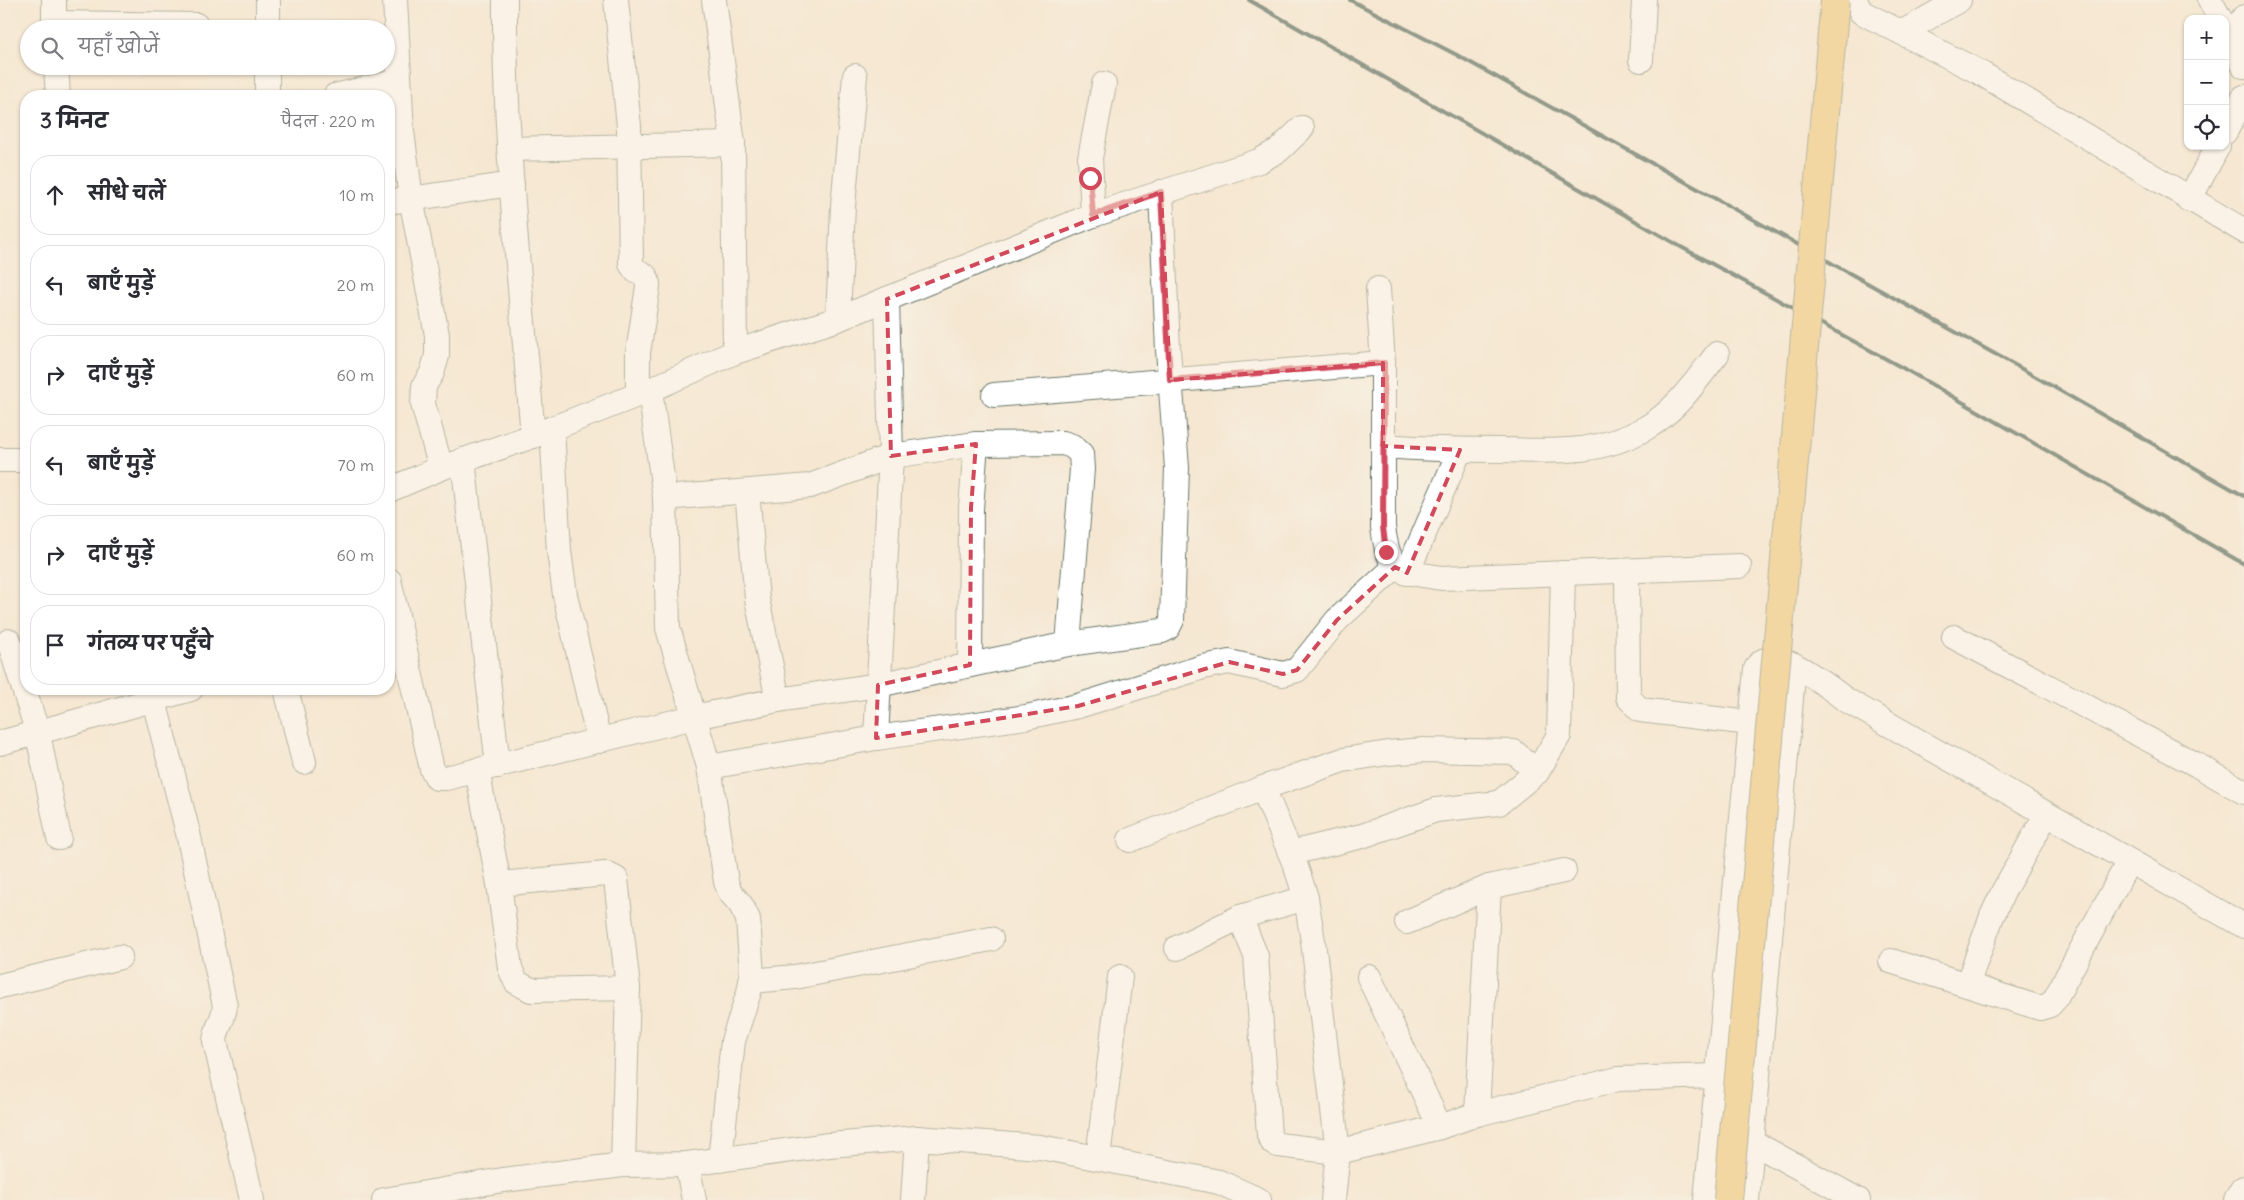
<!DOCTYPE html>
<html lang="hi">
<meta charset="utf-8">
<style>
:root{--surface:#fff;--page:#f7f7f7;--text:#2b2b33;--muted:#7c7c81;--line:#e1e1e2}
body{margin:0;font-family:Delius,"Playpen Sans Deva",sans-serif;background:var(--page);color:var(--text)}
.controls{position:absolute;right:15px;top:15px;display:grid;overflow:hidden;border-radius:10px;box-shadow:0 1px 4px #0004}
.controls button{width:45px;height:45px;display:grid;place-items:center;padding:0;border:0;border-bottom:1px solid var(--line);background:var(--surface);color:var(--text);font:25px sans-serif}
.stop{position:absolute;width:15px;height:15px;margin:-11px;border:4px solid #d1495b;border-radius:50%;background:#fff}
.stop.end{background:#d1495b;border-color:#fff;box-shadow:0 1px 5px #0008}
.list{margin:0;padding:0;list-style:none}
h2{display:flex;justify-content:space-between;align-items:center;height:65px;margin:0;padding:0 20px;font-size:21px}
h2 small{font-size:16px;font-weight:400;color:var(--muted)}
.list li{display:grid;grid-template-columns:32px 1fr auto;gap:15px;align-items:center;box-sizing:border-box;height:80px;margin:0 10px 10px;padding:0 10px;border:1px solid var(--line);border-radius:20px}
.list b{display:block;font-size:19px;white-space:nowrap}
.list em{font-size:16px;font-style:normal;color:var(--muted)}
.icon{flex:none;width:28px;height:28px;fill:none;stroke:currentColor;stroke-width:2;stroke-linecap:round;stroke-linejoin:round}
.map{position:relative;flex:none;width:2244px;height:1200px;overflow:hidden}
.search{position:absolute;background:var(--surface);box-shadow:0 1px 4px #0004;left:20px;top:20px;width:375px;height:55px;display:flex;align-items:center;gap:12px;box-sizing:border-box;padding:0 18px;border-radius:28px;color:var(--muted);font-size:19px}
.panel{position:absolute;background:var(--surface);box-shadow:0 1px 4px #0004;left:20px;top:90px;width:375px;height:605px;border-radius:20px}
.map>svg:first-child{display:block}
</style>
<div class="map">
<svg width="2244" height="1200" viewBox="0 0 2244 1200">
<rect width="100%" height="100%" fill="#f7f3e8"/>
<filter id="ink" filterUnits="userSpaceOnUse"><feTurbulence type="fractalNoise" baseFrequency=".02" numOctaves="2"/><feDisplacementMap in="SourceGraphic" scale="10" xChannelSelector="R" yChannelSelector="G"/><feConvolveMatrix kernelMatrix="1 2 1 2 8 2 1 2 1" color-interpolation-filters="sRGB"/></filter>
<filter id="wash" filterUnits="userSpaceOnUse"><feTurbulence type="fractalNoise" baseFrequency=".0096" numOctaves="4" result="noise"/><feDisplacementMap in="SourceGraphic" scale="20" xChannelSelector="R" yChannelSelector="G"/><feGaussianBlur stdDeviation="1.12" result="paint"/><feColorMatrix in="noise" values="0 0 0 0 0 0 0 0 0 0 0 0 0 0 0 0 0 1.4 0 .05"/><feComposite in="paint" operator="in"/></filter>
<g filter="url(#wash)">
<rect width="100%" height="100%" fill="#f5e7d2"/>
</g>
<g filter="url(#ink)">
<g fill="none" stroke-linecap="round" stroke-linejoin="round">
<!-- minor casing -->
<g stroke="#6a786b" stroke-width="26">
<g id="minor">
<polyline points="395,0 402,132 411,198 437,335 437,356 432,373 424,386 423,404 441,468"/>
<path d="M505,0C504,146 521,291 533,436"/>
<path d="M616,0L629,126L631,264L636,271C645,274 648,277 648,286L638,353V394"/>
<polyline points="714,0 733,144 735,352"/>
<polyline points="1855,0 1861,12 1979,72 2244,231"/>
<polyline points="2210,0 2220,19"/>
<polyline points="53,23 196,25"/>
<polyline points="54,29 54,0"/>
<polyline points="268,29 268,0"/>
<polyline points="2225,29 2244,66"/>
<polyline points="1903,32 1959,0"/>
<polyline points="2230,38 2244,17"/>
<polyline points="1641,60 1644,0"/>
<polyline points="56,66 58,96"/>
<polyline points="267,96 267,66"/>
<polyline points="335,96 399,81"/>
<polyline points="2225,132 2244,97"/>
<polyline points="509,149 733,144"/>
<polyline points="2189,200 2218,146"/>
<polyline points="389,202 512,184"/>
<polyline points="1093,215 1259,161 1279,150 1302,128"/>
<path d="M1378,289L1383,363V527C1389,574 1398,571 1442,578L1739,566"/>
<polyline points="838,319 843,206 855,76"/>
<polyline points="650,390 665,498 668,628 709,767 726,882 730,892 741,905 748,919 752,975 749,992 733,1041 720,1160"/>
<polyline points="994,395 1383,363"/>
<polyline points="552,428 559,551 565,595 599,741"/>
<path d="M1383,446C1423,449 1462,450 1501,450C1553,451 1599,455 1646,428C1676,411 1696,381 1717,354"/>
<polyline points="0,460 26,460"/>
<polyline points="463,460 498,766"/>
<polyline points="389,490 441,468 533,436 650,390 735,352 838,319 1093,215 1090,158 1104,84"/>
<polyline points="747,492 757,599 778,700"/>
<polyline points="665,498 810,486 891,456 976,444 1063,443 1072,446 1081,454 1082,469 1068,644"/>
<polyline points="1627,571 1628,697 1640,710 1750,723"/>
<polyline points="1407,573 1460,450"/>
<polyline points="389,580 432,769 437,778 446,778 694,717 778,700 878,685 1068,644 1162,631 1168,628 1172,620 1177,468 1168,350 1161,192"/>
<polyline points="1954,637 2197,765 2244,792"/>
<polyline points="9,641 38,734 59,838"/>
<polyline points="970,665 971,508 976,444"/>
<path d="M151,689L188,833L225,1006C224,1019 216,1028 215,1041L252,1200"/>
<polyline points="286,689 304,762"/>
<polyline points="876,738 891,456 887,299"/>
<polyline points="0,743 191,689"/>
<polyline points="709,767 876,738 1026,717 1078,706 1203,667 1229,662 1283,674 1297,670 1337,620 1395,567"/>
<polyline points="477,770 499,884 510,968 516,982 531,990 628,988"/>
<polyline points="1537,772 1559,735 1563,573"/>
<polyline points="1263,788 1296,867 1306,898 1313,941 1338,1152 1333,1200"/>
<polyline points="1130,840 1263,788 1343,760 1388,753 1424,750 1514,752 1537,772 1499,803 1436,810 1362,836 1291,853"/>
<polyline points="499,884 606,874 616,879 628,988 623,1165"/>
<polyline points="1240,917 1256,956 1269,1135 1273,1143 1278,1145 1338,1152 1440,1127 1477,1114 1618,1079 1717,1076"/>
<polyline points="1407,922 1489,887 1564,871"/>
<polyline points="1177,948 1240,917 1306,898"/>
<polyline points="1891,961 2040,1008 2050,1005 2055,999 2129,861"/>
<polyline points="1369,977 1440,1127"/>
<polyline points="752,981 795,977 991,939"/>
<polyline points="1967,985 1992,916 2004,890 2046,815"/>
<polyline points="0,986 120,957"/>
<polyline points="1477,1114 1489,887"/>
<polyline points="1737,1139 1752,1142 1858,1200"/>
<polyline points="1098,1158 1120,977"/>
<polyline points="687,1164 694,1200"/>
<polyline points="384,1200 503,1180 623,1165 687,1164 829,1145 917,1138 1040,1147 1219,1182 1259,1200"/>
<polyline points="913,1200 917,1138"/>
<path d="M1706,1200L1756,669C1771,638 1829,688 1846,700L2244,926"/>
<polyline points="1747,1200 1794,665"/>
</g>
</g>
<!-- tertiary casing -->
<g stroke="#6a786b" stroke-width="30">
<polyline id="tertiary" points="2238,1200 2244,1190"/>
</g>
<!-- minor -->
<use href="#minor" stroke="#fff" stroke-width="24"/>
<!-- tertiary -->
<use href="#tertiary" stroke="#fff" stroke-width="28"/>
<!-- rail -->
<g stroke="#1f3d34" stroke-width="4">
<polyline points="1249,0 1681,247 1910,372 2244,564"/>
<polyline points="1350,0 1455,54 2022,369 2244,496"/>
</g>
<!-- primary-bridge casing -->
<g stroke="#6a786b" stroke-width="30" stroke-linecap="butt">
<polyline id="primary-bridge" points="1728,1200 1835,0"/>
</g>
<!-- primary-bridge -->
<use href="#primary-bridge" stroke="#efc469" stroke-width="28"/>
</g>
</g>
<g fill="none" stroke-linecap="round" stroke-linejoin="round" filter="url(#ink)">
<!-- route -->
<polyline stroke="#d1495b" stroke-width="6" points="1090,178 1093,215 1161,192 1170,380 1384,363 1383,527 1386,552"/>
</g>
<!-- marked area -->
<path d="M0 0H2244V1200H0ZM1161,192L1170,380L1383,363V446L1460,450L1407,573L1395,567L1337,620L1297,670L1283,674L1229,662L1078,706L876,738L878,685L970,665L971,508L976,444L891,456L887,299Z" fill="#f5e7d2" fill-opacity=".55" fill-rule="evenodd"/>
<path fill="none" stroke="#d1495b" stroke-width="4" stroke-dasharray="10 6" stroke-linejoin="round" d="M1161,192L1170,380L1383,363V446L1460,450L1407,573L1395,567L1337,620L1297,670L1283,674L1229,662L1078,706L876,738L878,685L970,665L971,508L976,444L891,456L887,299Z"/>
</svg>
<div class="controls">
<button>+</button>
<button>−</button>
<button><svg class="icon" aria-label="locate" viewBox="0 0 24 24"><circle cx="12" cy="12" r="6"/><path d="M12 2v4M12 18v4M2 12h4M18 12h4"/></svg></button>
</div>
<div class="stop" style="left:1090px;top:178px"></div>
<div class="stop end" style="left:1386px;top:552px"></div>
<div class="search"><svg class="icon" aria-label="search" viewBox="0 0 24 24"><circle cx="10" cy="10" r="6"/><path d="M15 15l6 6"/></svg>यहाँ खोजें</div>
<section class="panel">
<h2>3 मिनट<small>पैदल · 220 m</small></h2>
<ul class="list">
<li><svg class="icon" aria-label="ahead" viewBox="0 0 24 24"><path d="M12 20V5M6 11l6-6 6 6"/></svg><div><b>सीधे चलें</b></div><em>10 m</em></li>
<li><svg class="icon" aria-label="left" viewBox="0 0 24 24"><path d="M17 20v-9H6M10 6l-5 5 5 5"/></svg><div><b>बाएँ मुड़ें</b></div><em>20 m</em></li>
<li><svg class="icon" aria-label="right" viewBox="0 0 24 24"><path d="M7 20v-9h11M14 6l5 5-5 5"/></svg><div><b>दाएँ मुड़ें</b></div><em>60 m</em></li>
<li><svg class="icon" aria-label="left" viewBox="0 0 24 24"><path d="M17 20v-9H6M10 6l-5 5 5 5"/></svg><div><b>बाएँ मुड़ें</b></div><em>70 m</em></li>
<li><svg class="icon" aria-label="right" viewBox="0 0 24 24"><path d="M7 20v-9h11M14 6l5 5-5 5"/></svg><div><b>दाएँ मुड़ें</b></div><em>60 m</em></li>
<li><svg class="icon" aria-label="arrive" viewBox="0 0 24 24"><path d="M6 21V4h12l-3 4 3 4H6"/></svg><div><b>गंतव्य पर पहुँचे</b></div></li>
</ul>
</section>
</div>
